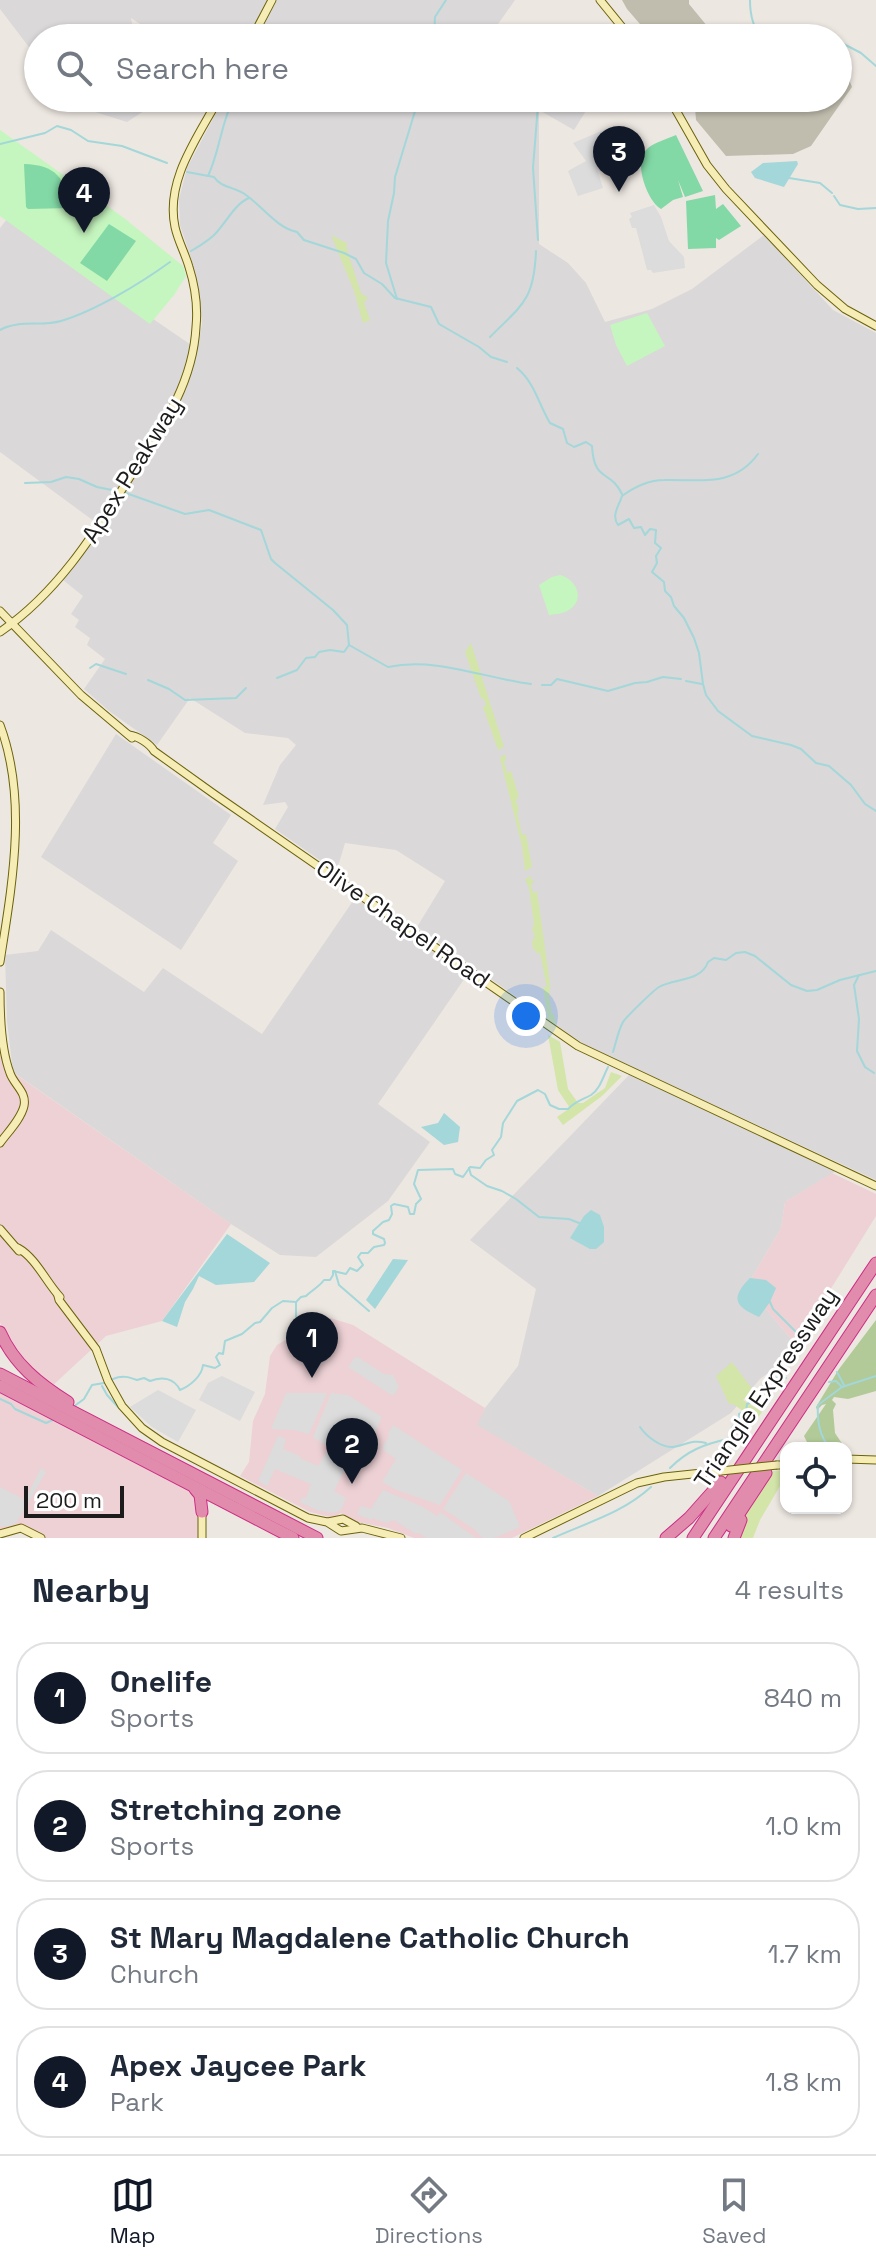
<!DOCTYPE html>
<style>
:root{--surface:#fff;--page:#f2f2f3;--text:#1f2937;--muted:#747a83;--line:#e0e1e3;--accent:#111827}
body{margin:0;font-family:"Space Grotesk",sans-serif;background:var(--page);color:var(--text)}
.controls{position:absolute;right:24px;bottom:24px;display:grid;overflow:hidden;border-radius:16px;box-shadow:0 2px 6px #0004}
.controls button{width:72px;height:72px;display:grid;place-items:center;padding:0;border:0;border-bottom:2px solid var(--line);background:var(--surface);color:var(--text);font:40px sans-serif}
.scale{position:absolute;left:24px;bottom:20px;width:100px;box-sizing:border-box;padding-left:8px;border:4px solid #1c1c1c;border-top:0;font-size:22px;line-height:28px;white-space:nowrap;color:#1c1c1c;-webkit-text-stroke:6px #fff;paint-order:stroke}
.you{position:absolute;left:526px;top:1016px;width:28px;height:28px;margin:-20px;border:6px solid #fff;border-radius:50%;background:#1a73e8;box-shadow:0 0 0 12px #1a73e833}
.badge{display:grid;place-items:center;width:52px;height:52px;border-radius:50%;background:var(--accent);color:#fff;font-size:26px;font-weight:700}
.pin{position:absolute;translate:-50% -66px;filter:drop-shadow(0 2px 4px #0008)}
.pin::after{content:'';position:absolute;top:42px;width:28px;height:24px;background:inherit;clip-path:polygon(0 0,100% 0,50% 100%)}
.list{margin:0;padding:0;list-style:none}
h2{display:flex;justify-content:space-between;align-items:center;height:104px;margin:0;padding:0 32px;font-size:34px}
h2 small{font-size:26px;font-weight:400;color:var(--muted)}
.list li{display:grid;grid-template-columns:52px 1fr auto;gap:24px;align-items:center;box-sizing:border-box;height:112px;margin:0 16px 16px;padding:0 16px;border:2px solid var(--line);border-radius:32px}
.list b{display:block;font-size:30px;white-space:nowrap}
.list p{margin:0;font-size:26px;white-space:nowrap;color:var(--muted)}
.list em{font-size:26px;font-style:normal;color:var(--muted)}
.icon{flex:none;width:44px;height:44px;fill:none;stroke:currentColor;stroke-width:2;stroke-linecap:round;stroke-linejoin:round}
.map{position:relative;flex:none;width:876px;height:1538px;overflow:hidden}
.search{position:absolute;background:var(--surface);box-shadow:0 2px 6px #0004;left:24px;right:24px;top:24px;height:88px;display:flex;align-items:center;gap:20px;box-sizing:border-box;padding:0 28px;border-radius:44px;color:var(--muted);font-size:30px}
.sheet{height:616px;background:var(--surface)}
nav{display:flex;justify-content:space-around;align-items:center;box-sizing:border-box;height:112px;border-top:2px solid var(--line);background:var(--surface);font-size:22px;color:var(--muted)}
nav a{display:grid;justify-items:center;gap:4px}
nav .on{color:var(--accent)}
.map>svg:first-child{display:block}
</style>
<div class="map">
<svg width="876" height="1538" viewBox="0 0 876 1538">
<rect width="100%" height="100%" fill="#ede7e1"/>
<!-- residential -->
<g fill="#dad8d9">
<polygon points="0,0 269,0 249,38 161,38 131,18 135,38 38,38 38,59 0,9"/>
<polygon points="277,0 515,0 498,24 518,38 256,38"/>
<polygon points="67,98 164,98 127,122 73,105"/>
<polygon points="224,98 594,98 574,130 539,110 539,244 568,263 586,283 605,322 652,309 692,289 764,235 833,310 876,333 876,1180 587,1046 569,1034 417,927 445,881 396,850 345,843 339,863 334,870 275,829 288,807 285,802 263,805 280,765 296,745 288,738 245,733 190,698 157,745 109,711 84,689 105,659 87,645 90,638 75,627 79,620 71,614 83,596 63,580 102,527 0,452 0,228 7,219 197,349 202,324 200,299 192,261 180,225 179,199 187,168"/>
<polygon points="116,734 231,815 213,843 238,861 181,950 41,857"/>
<polygon points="355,898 467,975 378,1104 430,1142 388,1201 316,1257 280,1255 231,1224 13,1072 7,1021 5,955 38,951 51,930 144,992 163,968 262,1034"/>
<polygon points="630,1074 836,1171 785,1202 781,1228 747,1286 796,1345 793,1354 760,1379 731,1413 598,1496 476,1425 485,1408 518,1366 536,1289 470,1240"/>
</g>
<!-- commercial -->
<g fill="#edd1d5">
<polygon points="0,992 8,1069 231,1224 162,1321 106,1336 50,1388 26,1367 8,1342 0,1322"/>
<polygon points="832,1173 876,1194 876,1216 796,1345 747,1286 781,1228 785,1202"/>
<polygon points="324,1316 353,1325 485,1408 477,1425 598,1496 512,1538 414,1538 388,1528 357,1522 341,1513 333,1518 310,1512 240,1476 249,1462 253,1421 265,1394 270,1356 277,1345 289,1338 295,1324 302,1318"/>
<polygon points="0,1391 197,1494 202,1538 41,1538 23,1528 0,1534"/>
</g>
<!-- construction -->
<g fill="#c0bdae">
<polygon points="622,0 689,0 689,4 717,38 652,38 627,9"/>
<polygon points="838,63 844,67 852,87 811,146 793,154 726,156 696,120 695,108 688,98 838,98"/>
</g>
<!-- grass -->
<g fill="#d3e5a9">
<polygon points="331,235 347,243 347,250 361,293 368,298 364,303 370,320 363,323 354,291"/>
<polygon points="471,643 504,747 498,750 483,707 486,705 484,699 481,698 465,652"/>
<polygon points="505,754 506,759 504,762 507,773 511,771 519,797 516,800 519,811 517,812 522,835 526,834 532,867 525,871 522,846 500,758"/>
<polygon points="531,876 531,880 535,881 531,884 533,893 537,891 550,984 549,996 552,1014 554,1014 556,1026 548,1020 543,987 547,987 540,953 536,953 535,950 533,949 532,940 535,938 532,928 534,925 529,888 525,879"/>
<polygon points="548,1035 560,1042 568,1089 578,1103 583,1103 605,1088 611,1072 622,1076 602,1096 563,1125 557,1117 570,1108 558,1090"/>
<polygon points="732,1362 753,1390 743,1400 762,1412 756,1420 733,1404 729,1404 716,1376"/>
<polygon points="786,1470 786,1476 760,1520 753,1538 736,1538 747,1512 773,1471"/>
</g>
<!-- forest -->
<polygon fill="#b1ca98" points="876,1320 876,1391 848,1399 834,1397 832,1400 836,1404 833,1410 835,1433 845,1448 810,1448 804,1436 826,1404 822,1405 817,1410 816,1407 839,1369"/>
<!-- park -->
<g fill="#c6f6bf">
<polygon points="0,130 124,218 183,266 186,276 174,295 150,324 0,216"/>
<polygon points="647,313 665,346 627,366 616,345 610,325"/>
<path d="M560,575C576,579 586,599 569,610C563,614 556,614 549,615L539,585L552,577Z"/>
</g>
<!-- pitch -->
<g fill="#82d9a6">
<path d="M676,135L703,191L685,197L678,180L683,197L673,200L661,209C648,202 633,163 646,150C652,143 667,139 676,135Z"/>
<path d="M24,164C56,165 65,178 71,208L28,209L26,207Z"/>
<polygon points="715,195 716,209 723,204 741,226 719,240 716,238 716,248 688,249 686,201"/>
<polygon points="109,224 136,241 107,281 80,263"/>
</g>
<!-- parking -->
<g fill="#dcdcdc">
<polygon points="611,127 612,130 621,128 632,132 632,154 629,155 636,156 636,161 623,163 621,160 620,163 612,165 610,163 609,166 600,171 597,169 603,188 578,196 568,171 586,161 573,143"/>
<polygon points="654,205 661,217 669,241 684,257 685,268 653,273 651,270 647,270 636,228 632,228 629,219 632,217 630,213"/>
<polygon points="356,1356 384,1374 393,1375 399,1387 393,1396 348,1367"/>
<polygon points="222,1376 255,1392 240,1421 199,1400 208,1383"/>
<polygon points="158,1390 196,1410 178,1442 152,1427 130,1407"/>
<polygon points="286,1393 327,1393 309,1434 295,1430 271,1429"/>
<polygon points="331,1393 348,1395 382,1417 370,1442 359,1438 349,1460 313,1437"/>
<polygon points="393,1425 462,1470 440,1505 397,1490 382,1482 396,1459 383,1450 383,1446 389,1436 388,1433"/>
<polygon points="278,1436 286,1439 283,1449 300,1456 300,1458 318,1466 326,1452 346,1466 334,1491 346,1498 341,1510 333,1513 317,1510 300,1502 303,1497 306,1498 311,1484 275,1469 267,1486 258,1481"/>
<polygon points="41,1468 46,1472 17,1522 10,1526 0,1526 0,1487 25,1500"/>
<polygon points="466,1473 509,1501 520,1527 494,1538 483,1538 474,1529 443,1509"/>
<polygon points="383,1490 421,1506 437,1516 440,1512 476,1538 426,1538 419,1533 416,1534 394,1520 386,1523 373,1518 371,1520 357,1514 361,1506 371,1509"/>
</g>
<!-- water -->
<g fill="#a3d7d9">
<polygon points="797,161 798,164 784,187 755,178 751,172 763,163"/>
<polygon points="444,1113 460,1127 458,1142 444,1145 421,1127 438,1123"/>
<polygon points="591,1210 600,1215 604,1227 604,1242 596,1249 590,1249 570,1238 584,1216"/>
<polygon points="227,1234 270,1263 254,1282 216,1285 199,1276 193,1289 185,1302 177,1327 162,1321"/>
<polygon points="393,1259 408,1260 375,1309 366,1300"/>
<path d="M750,1278L766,1280L776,1288L770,1302L759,1317C736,1307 729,1299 750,1278Z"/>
</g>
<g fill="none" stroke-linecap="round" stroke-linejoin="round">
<!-- stream -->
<g stroke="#a3d7d9" stroke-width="2">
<path d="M750,0C750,14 752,27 762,38"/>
<polyline points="434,38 435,17 446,0"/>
<polyline points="559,38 561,34"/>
<polyline points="838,41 861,53 876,66"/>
<polyline points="0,144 45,133 57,126 71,130 88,141 122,146 167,163"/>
<path d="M187,172L214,177C221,188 236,187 246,195C264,208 277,228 297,232L304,240L344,253L356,259L364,273L382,284L395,298L431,307L439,324L479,347L491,357L507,362"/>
<path d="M208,176C220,151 221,122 234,98"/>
<polyline points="789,178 820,183 832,193"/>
<polyline points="834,196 840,205 858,209 876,208"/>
<polyline points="538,240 533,168 538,105 540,101"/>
<path d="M191,251C198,247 206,242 213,236C225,225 234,204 249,198"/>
<polyline points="397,299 386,263 388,221 394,193 395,177 419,98"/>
<path d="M0,330C20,319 40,327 61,321C95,311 141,283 170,262"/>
<path d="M490,337C523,304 534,300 536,251"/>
<path d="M517,368C535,383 538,403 550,423L563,429L567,443L574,447L586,442L592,446C594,483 610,469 622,494"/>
<path d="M758,454C733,488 700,479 664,480C649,480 633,488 622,496C619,506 611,515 618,525L629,519L634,528L641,527L645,535L650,529L656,530L655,543L661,548L656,556L657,563L652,572L664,582L665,591L671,597L674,606L684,618L694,638L699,653L703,684L706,695L718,711L752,736L791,745L801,749L816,763L829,766L851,785L865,804L876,811"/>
<polyline points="25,483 51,482 66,477 79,479 97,487 117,491"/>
<polyline points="123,492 185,514 209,510 261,530 271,559 275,563 333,610 347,625 349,645 344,652 330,650 319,652 315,657 306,658 297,670 277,678"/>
<path d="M349,645L388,667C437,657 483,678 531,684"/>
<polyline points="90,668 96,664 126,674"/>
<polyline points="148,680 169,689 185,700 236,698 246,688"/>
<polyline points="686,681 702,684"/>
<polyline points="542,685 551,685 557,679 608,691 635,683 647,682 663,677 681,679"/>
<polyline points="859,975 854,985 859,1019 857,1051 865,1067 874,1073"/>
<path d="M613,1052C616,1043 618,1031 623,1022C627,1016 654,990 659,987C675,978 701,982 708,962L714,958L726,960L736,953L745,952L755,956L791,985L807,991L817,990L840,980L876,971"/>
<polyline points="469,1168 471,1175 487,1186 502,1191 516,1199 539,1217 569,1219 579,1223"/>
<polyline points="335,1271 339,1285 369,1311"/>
<polyline points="296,1302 296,1317 300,1323"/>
<polyline points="770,1302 773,1309 804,1340"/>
<polyline points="837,1372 844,1385"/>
<path d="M113,1379C122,1375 129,1377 137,1380L144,1378L150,1381C162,1376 174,1378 180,1390C190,1386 202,1376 203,1365L215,1368L220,1365L216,1357L219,1353L223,1354L225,1341L242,1334L255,1323L260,1322L272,1308L283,1301L296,1302L301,1297L306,1296C312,1290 319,1287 324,1280H330L333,1275V1271L346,1274L350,1268L357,1271L363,1265L358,1257L361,1253H368L374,1247L384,1245L385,1243L384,1239L373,1234V1231L383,1222L389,1220L392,1214L391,1206L394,1204L408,1207L410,1214H414L416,1204L421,1199L414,1184L418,1170L453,1169L455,1174L463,1177L470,1167L480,1168L486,1160L494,1155L492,1150L501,1137L503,1123L517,1101L538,1090L545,1094L550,1105L559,1109H568C576,1101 582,1100 591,1095C600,1089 603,1077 608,1067"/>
<polyline points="829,1382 836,1381 842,1387 876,1376"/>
<polyline points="102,1386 107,1395 118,1407"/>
<polyline points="0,1399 11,1404 15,1409 46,1423 55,1419"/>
<polyline points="73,1407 84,1399 92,1385 104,1383"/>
<path d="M640,1427C646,1436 661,1448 673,1447C687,1445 691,1439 706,1443"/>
<path d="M830,1448C819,1436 817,1420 818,1405L842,1387"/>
<path d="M670,1468C687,1451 704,1444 728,1439L733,1426L740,1421L739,1414L746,1411L747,1404L756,1400V1391L775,1378H786"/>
<path d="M553,1538C588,1522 621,1514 651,1487"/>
</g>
<!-- secondary casing -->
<g stroke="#6b620a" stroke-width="9">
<g id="secondary">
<polyline points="600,0 631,38"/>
<polyline points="252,38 272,0"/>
<polyline points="669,98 707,165 726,189 817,285 845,309 876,326"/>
<polyline points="0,611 81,695 132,738"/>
<path d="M0,632C56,594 93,536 128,480C159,432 193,386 196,327C198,307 195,286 189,267C185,253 178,241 175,227C165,180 198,137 219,98"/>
<path d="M0,725C28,800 12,885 0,962"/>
<path d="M129,735C138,736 150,744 154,751L214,794L578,1046L876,1186"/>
<path d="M0,992C0,1018 1,1049 10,1073C14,1085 27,1092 24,1106C21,1119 8,1132 0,1143"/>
<polyline points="0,1229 19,1251"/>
<path d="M18,1248C36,1258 46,1282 60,1297"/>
<polyline points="58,1296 59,1300 96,1349 108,1381 122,1406 142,1428 162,1442 308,1518 327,1522 341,1531 362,1528 401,1538"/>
<polyline points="846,1459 876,1460"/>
<polyline points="777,1465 786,1465"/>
<polyline points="202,1512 202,1538"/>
<polyline points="328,1522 343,1519 356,1526"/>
<polyline points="0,1534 21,1528 41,1538"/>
<polyline points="524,1538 637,1483 664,1477 721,1471"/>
</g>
</g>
<!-- highway casing -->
<g stroke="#cd2c84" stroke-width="13">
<g id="highway">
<path d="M0,1332C14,1364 39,1384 68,1402"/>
<polyline points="0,1374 317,1538"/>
<polyline points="0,1386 293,1538"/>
<polyline points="195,1489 200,1495 202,1512"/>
<polyline points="731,1526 766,1473"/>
<polyline points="666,1538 689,1518 721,1482"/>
<polyline points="693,1538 876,1263"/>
<polyline points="714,1538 876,1295"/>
<polyline points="734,1538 741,1520"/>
</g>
</g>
<!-- secondary -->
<use href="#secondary" stroke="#f6ecb6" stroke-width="7"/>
<!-- highway -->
<use href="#highway" stroke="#e18cad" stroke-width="11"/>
<!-- secondary-bridge casing -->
<g stroke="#6b620a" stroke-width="9" stroke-linecap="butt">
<polyline id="secondary-bridge" points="721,1471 777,1465"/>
</g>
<!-- secondary-bridge -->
<use href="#secondary-bridge" stroke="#f6ecb6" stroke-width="7"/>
</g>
<g text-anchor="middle" stroke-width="6" stroke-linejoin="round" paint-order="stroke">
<!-- street labels -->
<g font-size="24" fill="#1c1c1c" stroke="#fff">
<text transform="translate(132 470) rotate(-58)" y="8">Apex Peakway</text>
<text transform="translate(403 924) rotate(35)" y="8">Olive Chapel Road</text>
<text transform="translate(766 1388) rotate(-56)" y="8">Triangle Expressway</text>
</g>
</g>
</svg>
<div class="controls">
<button><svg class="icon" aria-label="locate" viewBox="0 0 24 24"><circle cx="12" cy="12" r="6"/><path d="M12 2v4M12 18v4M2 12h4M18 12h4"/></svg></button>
</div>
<div class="scale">200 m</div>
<div class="you"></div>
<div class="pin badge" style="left:312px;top:1378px">1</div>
<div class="pin badge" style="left:352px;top:1484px">2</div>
<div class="pin badge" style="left:619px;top:192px">3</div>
<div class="pin badge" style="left:84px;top:233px">4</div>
<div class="search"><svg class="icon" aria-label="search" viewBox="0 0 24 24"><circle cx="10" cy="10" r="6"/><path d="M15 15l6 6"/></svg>Search here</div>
</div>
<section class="sheet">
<h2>Nearby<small>4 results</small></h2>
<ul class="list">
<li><span class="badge">1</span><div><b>Onelife</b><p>Sports</p></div><em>840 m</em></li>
<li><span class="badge">2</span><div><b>Stretching zone</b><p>Sports</p></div><em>1.0 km</em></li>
<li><span class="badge">3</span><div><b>St Mary Magdalene Catholic Church</b><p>Church</p></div><em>1.7 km</em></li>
<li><span class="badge">4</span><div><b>Apex Jaycee Park</b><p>Park</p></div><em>1.8 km</em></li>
</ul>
</section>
<nav>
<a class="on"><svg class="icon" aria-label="map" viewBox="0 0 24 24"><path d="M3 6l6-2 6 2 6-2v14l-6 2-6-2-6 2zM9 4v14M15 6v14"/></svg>Map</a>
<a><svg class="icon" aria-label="directions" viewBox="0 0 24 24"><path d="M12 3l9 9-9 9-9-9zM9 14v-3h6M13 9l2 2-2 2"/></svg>Directions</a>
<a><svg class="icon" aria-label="saved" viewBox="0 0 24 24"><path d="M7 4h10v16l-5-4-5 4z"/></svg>Saved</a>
</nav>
